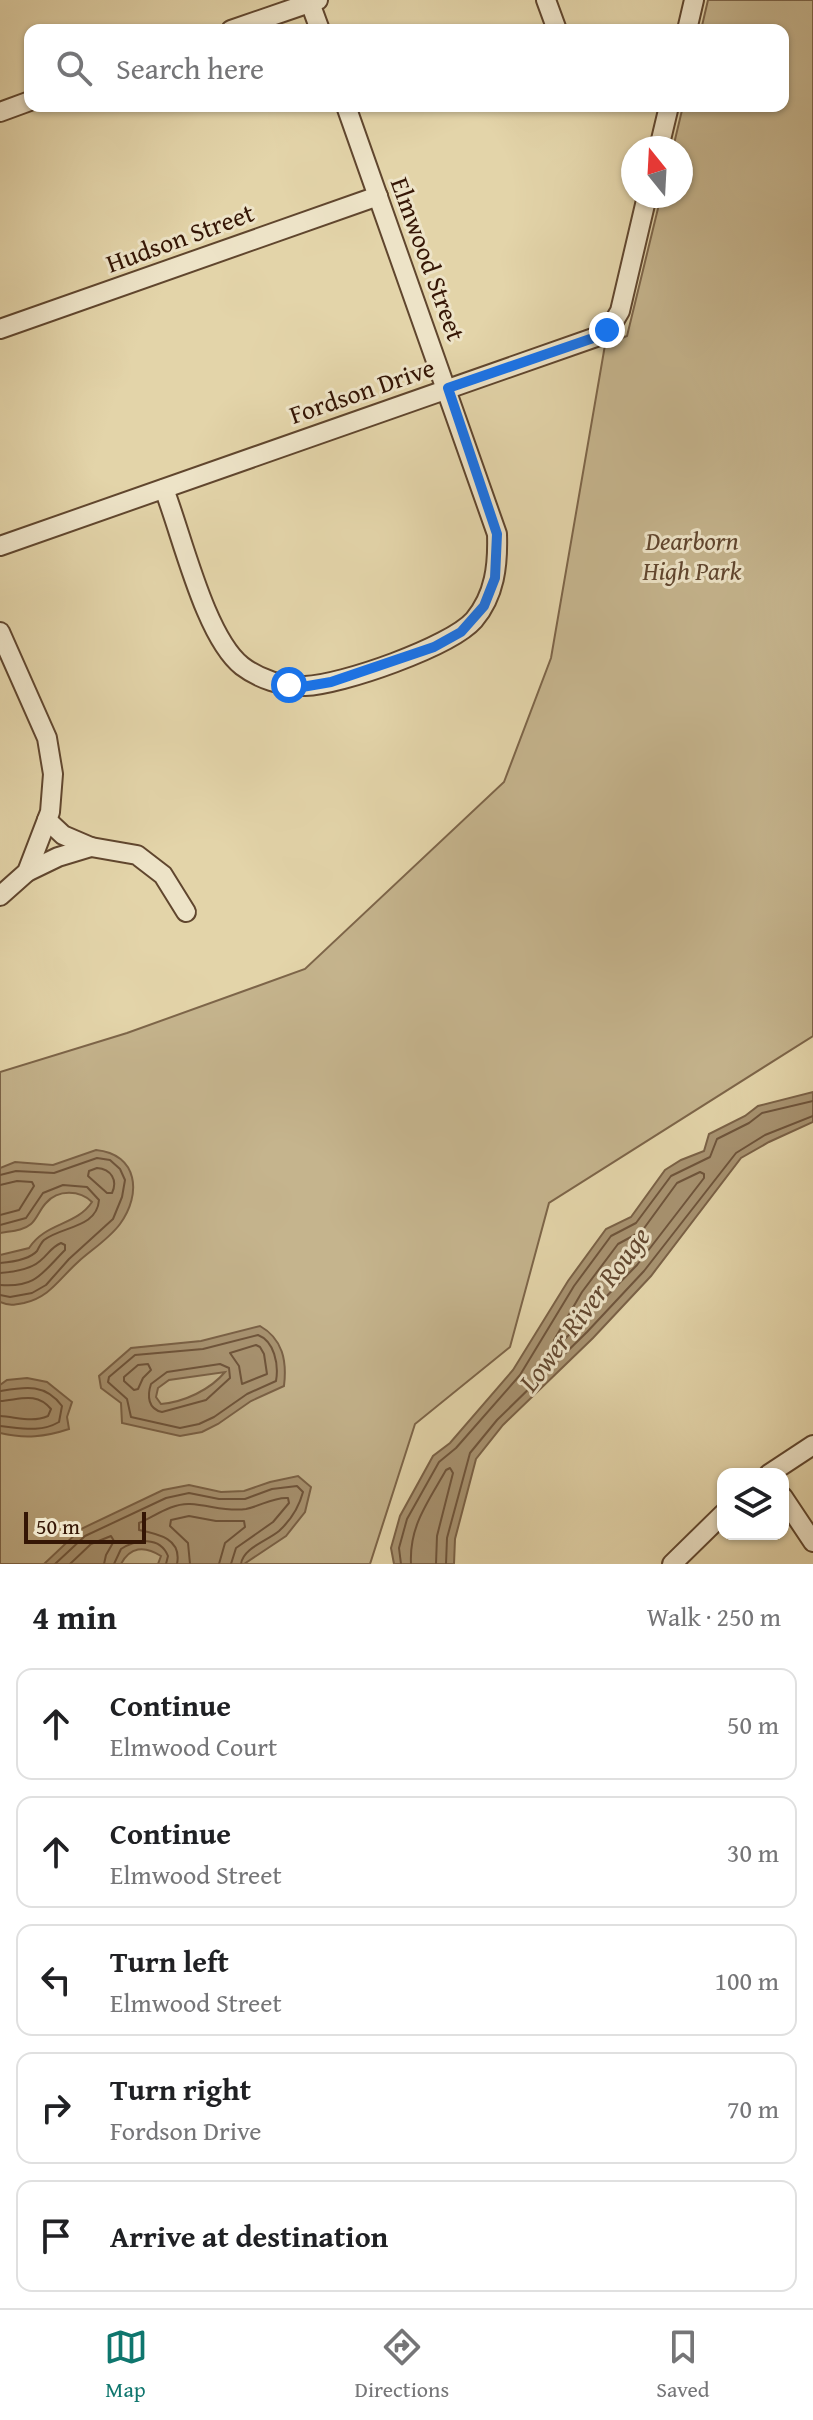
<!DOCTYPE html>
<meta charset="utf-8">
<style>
:root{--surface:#fff;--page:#f6f6f6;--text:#202124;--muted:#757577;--line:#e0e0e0;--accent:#0f766e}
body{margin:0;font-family:"Gentium Book Plus",serif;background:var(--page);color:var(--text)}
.controls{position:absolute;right:24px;bottom:24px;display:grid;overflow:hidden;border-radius:16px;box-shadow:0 2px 6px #0004}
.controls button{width:72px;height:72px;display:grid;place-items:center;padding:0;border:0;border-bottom:2px solid var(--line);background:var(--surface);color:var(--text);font:40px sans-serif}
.compass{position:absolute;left:621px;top:136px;width:72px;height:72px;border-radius:50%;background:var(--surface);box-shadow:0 2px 6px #0004;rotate:342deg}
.scale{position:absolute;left:24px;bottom:20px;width:122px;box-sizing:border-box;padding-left:8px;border:4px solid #351605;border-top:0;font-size:22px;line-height:28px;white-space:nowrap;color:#351605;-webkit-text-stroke:6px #ede3c7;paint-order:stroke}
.stop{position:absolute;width:24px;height:24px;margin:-18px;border:6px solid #1a73e8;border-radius:50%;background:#fff}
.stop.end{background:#1a73e8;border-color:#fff;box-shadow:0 2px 8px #0008}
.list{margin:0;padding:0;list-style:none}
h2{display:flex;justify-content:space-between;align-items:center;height:104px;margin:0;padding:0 32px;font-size:34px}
h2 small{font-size:26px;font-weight:400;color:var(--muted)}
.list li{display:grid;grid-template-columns:52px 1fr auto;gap:24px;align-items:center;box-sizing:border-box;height:112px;margin:0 16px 16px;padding:0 16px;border:2px solid var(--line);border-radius:16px}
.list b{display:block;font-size:30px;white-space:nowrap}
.list p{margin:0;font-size:26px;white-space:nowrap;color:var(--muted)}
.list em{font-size:26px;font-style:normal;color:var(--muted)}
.icon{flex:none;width:44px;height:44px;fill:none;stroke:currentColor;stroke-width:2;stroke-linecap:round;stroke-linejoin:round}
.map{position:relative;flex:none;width:813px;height:1564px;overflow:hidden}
.search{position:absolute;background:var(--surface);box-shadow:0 2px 6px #0004;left:24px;right:24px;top:24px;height:88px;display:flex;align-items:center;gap:20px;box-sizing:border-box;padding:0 28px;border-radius:16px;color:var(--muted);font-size:30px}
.sheet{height:744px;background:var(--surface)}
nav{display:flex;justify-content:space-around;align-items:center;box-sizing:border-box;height:112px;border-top:2px solid var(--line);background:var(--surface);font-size:22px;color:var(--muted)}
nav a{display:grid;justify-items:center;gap:4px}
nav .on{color:var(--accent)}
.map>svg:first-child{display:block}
</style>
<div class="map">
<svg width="813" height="1564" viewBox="0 0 813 1564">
<rect width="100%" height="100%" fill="#e3d4a9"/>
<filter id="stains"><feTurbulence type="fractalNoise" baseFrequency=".0025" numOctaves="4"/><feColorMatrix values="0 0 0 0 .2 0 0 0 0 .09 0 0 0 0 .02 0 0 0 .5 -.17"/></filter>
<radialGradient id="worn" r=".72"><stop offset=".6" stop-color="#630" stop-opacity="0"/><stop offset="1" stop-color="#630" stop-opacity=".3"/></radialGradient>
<!-- green -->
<polygon fill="#c5b48d" stroke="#7d6549" stroke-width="2" points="708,0 813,0 813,1036 549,1203 510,1347 415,1424 370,1564 0,1564 0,1072 127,1033 305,969 504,782 551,658 605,345 627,336 661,196 681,196 681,148 673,148 683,106 783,106 783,30 701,30"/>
<!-- water -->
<g fill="#a89371" stroke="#7a6146" stroke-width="2" fill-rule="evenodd">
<polygon points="813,1092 813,1122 769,1142 741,1158 651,1276 593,1338 503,1425 476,1459 455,1539 454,1564 394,1564 391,1548 400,1516 433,1456 450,1443 513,1370 568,1281 606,1229 631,1217 665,1170 681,1160 704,1151 709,1134 745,1116 758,1106"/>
<path d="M96,1150C138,1154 142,1194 120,1224C109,1239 91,1250 78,1262C59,1279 50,1297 24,1303C14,1305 9,1306 0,1302V1255L29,1248C46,1222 76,1226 92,1202C80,1190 58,1189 46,1203C40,1209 37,1219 31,1224C23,1231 10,1231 0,1233V1168L15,1162L53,1165Z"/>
<path d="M260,1326C283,1339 287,1361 284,1386L251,1401L218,1424L202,1432L180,1436L122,1423L121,1403L101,1388L99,1376L131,1348L201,1341ZM225,1372C210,1390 184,1402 161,1404L156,1397L158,1388L169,1380Z"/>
<path d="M27,1378L47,1382L72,1402L67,1417L69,1429C45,1437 25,1439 0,1433V1385L7,1380Z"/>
<path d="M298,1476L311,1487L305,1512L286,1536L244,1564H158L161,1556C144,1545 130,1547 121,1564H44L81,1529L163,1490L189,1485L221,1492L244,1491L270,1482Z"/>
</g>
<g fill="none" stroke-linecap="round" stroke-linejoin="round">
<!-- shore -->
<g stroke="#6e543b" stroke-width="2">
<path d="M97,1168C111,1169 118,1180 112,1193H107L88,1176L89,1171Z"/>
<polygon points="700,1172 704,1174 704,1178 637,1265 560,1344 555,1344 554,1340 582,1292 618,1244 642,1231 677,1183"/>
<polyline points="0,1175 16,1171 54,1173 97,1158 110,1160 120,1169 125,1180 122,1197 113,1219 69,1259 46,1285 32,1293 10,1297 0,1295"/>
<polyline points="0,1185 17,1181 32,1182 34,1186 19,1210 0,1215"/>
<path d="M0,1225L26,1218L43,1193L63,1185L87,1187L99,1200C97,1228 62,1226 44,1240C41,1243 39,1247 37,1251C29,1260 12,1262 0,1263"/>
<path d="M0,1273C13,1272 30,1270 40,1261C49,1254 50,1248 61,1243L65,1245V1250C42,1273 36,1288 0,1285"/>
<path d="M258,1335C274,1341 279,1364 276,1381L247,1394L214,1417L199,1424L180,1428L131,1417L127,1399L108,1382L109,1377L135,1355L203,1349Z"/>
<polygon points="256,1345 260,1347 264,1354 267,1374 242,1384 239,1366 230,1353"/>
<polygon points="148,1364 151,1370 143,1378 138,1389 134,1390 124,1381 124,1377 138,1365"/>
<path d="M220,1364L229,1368L230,1378L206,1400L162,1412C148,1409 147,1396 151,1384L167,1372Z"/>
<path d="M0,1391C25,1387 45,1383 62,1406L59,1422C40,1433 21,1428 0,1426"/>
<path d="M0,1401C19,1400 36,1391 51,1409L48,1416C32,1423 17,1417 0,1416"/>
<path d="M55,1564L85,1536L166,1498L189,1493L219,1499H245L272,1489L297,1486L303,1492C299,1507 291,1520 279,1531C267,1541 243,1548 241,1564"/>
<polyline points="70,1564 91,1544 111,1536 114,1541 106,1555 104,1564"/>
<path d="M114,1564L121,1549C136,1539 160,1536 168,1556L166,1564"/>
<path d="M177,1564C182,1539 159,1534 139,1530V1523C155,1516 172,1503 190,1504C210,1505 226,1512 246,1509C261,1506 273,1497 288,1498L289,1503L273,1522L236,1548L231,1564"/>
<polyline points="190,1564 188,1543 170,1526 171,1520 189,1516 216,1521 244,1521 245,1527 225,1543 219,1564"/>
<polyline points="401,1564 399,1548 407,1519 439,1462 456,1448 520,1375 574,1286 611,1236 636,1223 671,1176 710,1157 717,1139 749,1123 762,1113 813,1101"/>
<path d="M411,1564C409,1526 428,1502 446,1470L450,1468L453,1473L437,1536L436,1564"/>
<polyline points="446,1564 447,1538 470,1453 497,1420 587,1332 644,1271 736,1153 765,1135 813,1116"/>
</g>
<!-- street casing -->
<g stroke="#60462e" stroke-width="22">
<g id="street">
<polyline points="309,0 320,30"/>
<polyline points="546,0 557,30"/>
<polyline points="231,30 318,0"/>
<polyline points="687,30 694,0"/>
<polyline points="0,112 30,101"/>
<polyline points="659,148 669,106"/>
<polyline points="0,329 378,196"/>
<path d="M164,489C182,535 205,637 242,666C259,679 283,687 305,686C341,685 450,647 474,620C495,595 498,565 497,534L346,106"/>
<polyline points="0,546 599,336 613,323 620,311 647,196"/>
<polyline points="0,632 47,738 53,774 50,812 27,872 0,896"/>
<polyline points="47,820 63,835 91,847 137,855 163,875 186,912"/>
<polyline points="27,872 58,857 91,847"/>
<polyline points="769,1474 813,1445"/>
<polyline points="783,1497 813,1542"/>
<polyline points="672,1564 723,1514"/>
</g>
</g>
<!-- street -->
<use href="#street" stroke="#ede3c7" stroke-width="18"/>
</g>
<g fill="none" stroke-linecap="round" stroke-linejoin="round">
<!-- route -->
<polyline stroke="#1a73e8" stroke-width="10" points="289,685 302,687 331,682 434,647 461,632 484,606 495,578 497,534 448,388 599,336 607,330"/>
</g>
<g text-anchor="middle" stroke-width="6" stroke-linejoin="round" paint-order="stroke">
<!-- street labels -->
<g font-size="26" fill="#351605" stroke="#ede3c7">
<text transform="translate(180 238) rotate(-20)" y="9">Hudson Street</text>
<text transform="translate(428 259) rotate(70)" y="9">Elmwood Street</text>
<text transform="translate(362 391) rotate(-19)" y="9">Fordson Drive</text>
</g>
<!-- park labels -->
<g font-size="26" font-style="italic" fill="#60452e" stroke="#ede3c7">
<text x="692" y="550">Dearborn<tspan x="692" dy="30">High Park</tspan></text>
</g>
<!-- water labels -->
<g font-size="28" font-style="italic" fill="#634830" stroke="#ede3c7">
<text transform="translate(584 1309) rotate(-53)" y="10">Lower River Rouge</text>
</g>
</g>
<rect width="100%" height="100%" filter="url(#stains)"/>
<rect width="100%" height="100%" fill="url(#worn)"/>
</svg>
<div class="controls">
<button><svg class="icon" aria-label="layers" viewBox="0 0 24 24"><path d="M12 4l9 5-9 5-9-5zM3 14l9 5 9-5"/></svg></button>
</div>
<svg class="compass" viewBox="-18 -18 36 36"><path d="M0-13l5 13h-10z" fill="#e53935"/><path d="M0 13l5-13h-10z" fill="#757577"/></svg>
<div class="scale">50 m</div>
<div class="stop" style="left:289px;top:685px"></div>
<div class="stop end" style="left:607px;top:330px"></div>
<div class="search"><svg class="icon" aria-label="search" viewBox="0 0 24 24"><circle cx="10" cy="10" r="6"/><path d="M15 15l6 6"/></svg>Search here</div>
</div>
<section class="sheet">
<h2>4 min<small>Walk · 250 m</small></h2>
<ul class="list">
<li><svg class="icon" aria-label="ahead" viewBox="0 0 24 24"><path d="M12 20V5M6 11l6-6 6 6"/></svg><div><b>Continue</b><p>Elmwood Court</p></div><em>50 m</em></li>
<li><svg class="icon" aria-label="ahead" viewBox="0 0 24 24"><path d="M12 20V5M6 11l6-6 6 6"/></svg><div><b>Continue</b><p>Elmwood Street</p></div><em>30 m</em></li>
<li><svg class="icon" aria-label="left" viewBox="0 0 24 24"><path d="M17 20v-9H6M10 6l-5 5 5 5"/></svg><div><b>Turn left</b><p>Elmwood Street</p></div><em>100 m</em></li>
<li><svg class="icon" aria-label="right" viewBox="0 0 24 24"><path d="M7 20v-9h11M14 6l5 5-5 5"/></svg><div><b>Turn right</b><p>Fordson Drive</p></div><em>70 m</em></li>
<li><svg class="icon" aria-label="arrive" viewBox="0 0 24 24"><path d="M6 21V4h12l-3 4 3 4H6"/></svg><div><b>Arrive at destination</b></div></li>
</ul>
</section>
<nav>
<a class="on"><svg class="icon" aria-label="map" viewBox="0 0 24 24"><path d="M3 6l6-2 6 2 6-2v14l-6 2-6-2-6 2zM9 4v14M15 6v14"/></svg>Map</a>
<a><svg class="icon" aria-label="directions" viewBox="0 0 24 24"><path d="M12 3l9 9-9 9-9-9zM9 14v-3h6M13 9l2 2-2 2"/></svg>Directions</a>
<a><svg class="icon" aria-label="saved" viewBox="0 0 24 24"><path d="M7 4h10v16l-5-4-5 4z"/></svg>Saved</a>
</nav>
